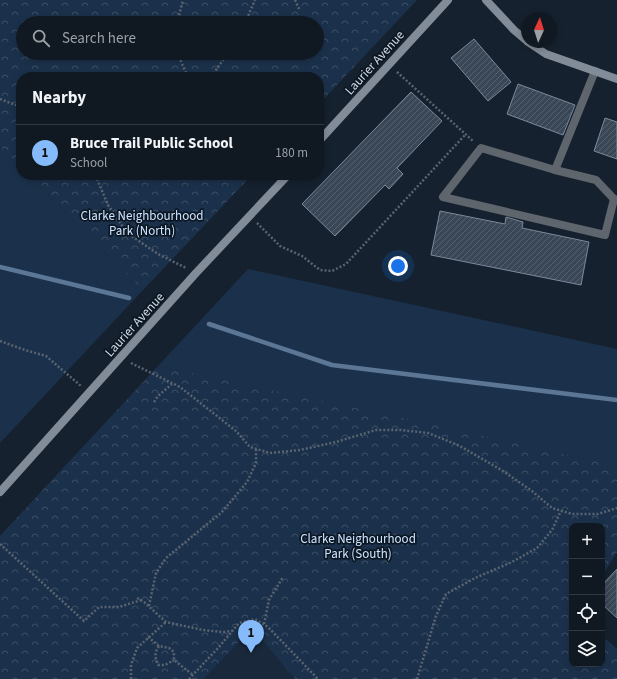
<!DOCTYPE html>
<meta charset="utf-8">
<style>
:root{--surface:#101922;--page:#1e262f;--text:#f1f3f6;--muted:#9ca0a5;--line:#303840;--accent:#85bbfb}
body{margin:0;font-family:"Source Sans 3",sans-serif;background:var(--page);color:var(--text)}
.controls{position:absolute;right:12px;bottom:12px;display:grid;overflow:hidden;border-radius:8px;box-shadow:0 2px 6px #0003}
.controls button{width:36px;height:36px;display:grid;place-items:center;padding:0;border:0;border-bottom:1px solid var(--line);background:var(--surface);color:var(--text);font:20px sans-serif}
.compass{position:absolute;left:521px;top:12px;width:36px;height:36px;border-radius:50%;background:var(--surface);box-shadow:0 2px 6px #0003;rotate:4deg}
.you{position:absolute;left:398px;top:266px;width:14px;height:14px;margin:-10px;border:3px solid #fff;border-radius:50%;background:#1a73e8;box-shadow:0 0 0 6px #1a73e833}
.badge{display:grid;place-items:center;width:26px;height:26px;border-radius:50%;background:var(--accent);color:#111;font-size:13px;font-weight:700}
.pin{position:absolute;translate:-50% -33px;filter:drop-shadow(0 1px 2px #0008)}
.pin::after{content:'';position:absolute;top:21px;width:14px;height:12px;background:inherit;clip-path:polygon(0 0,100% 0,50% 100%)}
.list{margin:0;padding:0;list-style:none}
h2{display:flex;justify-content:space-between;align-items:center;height:52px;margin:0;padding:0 16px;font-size:17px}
h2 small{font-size:13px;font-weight:400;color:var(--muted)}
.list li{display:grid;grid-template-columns:26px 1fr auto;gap:12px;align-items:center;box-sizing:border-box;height:56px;padding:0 16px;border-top:1px solid var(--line)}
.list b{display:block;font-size:15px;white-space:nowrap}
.list p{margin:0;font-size:13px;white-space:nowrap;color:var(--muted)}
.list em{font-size:13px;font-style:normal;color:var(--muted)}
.icon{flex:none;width:22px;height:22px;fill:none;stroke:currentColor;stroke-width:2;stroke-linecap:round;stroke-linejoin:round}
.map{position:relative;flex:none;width:617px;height:679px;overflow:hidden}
.search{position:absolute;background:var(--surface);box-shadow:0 2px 6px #0003;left:16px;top:16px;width:308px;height:44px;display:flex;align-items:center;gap:10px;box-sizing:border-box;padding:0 14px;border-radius:22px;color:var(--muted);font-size:15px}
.panel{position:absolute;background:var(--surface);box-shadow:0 2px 6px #0003;left:16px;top:72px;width:308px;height:108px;border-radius:16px}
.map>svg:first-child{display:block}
</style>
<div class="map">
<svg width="617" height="679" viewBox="0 0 617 679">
<defs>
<pattern id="park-crowns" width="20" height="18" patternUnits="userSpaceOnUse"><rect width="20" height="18" fill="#1b314b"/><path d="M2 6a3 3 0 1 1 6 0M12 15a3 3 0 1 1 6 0" fill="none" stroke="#3b4e65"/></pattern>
<pattern id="building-hatch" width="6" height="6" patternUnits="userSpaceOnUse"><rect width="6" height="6" fill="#3a4757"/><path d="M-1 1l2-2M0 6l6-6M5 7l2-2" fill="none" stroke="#56616f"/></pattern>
</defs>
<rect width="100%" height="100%" fill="#15212e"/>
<!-- built -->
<polygon fill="#19293b" points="252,628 295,679 204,679"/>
<!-- grass -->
<g fill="#1b314b">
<polygon points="0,147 21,168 21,175 28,175 143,290 0,443"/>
<polygon points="248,269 617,349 617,466 158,366"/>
</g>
<!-- park -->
<g fill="url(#park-crowns)" fill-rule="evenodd">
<path d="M0,0H417L319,104V77H21V168L0,147ZM23,23H317V53H23Z"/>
<polygon points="28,175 252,175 143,290"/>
<polygon points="158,366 426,423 617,466 617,552 602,576 602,526 572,526 572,664 602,664 602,636 617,649 617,679 295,679 252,628 204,679 0,679 0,536"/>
</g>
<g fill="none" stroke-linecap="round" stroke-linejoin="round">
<!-- stream -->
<g stroke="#5c7695" stroke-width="4.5">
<polyline points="0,267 129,298"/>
<polyline points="209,324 332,365 617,400"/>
</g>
</g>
<!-- building -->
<g fill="url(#building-hatch)" stroke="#7b899b">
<polygon points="474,39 511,82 488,101 451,58"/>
<polygon points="518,84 575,105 563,135 507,114"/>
<polygon points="411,92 442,121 397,168 403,174 389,189 385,185 335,236 302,204"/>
<polygon points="605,118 617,122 617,159 594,151"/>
<polygon points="440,211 505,224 506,217 523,222 522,228 589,242 581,285 431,255"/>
<polygon points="617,569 617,618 602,604 602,585"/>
</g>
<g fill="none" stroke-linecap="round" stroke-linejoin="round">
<!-- path -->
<g stroke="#5a6470" stroke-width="2.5" stroke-dasharray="2 2" stroke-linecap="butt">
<polyline points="295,0 300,11"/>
<polyline points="177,23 183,0"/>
<polyline points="245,23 255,0"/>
<polyline points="177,53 188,77"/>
<polyline points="397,72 473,141"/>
<polyline points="211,77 228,53"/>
<polyline points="0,99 21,107"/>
<polyline points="97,175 97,179 108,205 127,233 158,254 186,268"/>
<polyline points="257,223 280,246 302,256 320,270 332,271 346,264 465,135"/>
<polyline points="0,341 25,350 46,356 81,386"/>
<polyline points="131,363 180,387 236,431 250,447 270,453 300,450 336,442 376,430 401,430 428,433 460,446 503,471 532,491 552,508 572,514 598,514 617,508"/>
<polyline points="154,402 158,396 172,384"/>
<polyline points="0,544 84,621 99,607 119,607 141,600"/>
<polyline points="137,598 144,602 166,622 203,630 222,632 232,631"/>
<polyline points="149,606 156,573 166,558 222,512 247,482 256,463 256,448"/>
<polyline points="264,624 269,600 283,577"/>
<polyline points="148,637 159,646 169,648 174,652 174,660 193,675"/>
<path d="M159,646C154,653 155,657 158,665H165L174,660"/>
<polyline points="131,679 131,665 137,648 166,622"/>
<polyline points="189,679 219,647 239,623 255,619 268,627 318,679"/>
<polyline points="417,679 436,616 446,594 475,578 512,562 537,548 552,530 561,511"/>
</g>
<!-- lane -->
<g stroke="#5f656c" stroke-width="8">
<polyline points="595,71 555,170 596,180 614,199 617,200"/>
<polyline points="555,170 481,148 443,197 605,235 614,199"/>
</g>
<!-- secondary -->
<g stroke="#828c98" stroke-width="8">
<polyline points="486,0 514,30 527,41"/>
<polyline points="528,42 546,54 617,79"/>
<polyline points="319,141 448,0"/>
<polyline points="0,492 196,273 288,175"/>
</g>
</g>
<g text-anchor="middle" stroke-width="3.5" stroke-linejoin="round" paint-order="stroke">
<!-- street labels -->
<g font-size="13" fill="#d2dae3" stroke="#0c1724">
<text transform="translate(374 62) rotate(-48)" y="5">Laurier Avenue</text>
<text transform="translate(134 324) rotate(-48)" y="5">Laurier Avenue</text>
</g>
<!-- park labels -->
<g font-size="13" fill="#cee4ff" stroke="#0c1724">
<text x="142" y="220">Clarke Neighbourhood<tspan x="142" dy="15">Park (North)</tspan></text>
<text x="358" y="543">Clarke Neighourhood<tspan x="358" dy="15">Park (South)</tspan></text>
</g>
</g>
</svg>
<div class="controls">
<button>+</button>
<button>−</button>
<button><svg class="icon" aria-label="locate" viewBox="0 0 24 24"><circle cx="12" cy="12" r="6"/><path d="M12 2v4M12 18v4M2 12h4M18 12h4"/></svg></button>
<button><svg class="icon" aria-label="layers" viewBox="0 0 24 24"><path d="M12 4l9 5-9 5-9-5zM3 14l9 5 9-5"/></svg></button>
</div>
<svg class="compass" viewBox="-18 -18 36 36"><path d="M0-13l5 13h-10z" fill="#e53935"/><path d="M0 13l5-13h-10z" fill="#9ca0a5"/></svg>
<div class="you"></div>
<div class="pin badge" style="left:251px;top:653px">1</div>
<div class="search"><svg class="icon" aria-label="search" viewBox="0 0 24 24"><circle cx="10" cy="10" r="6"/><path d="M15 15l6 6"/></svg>Search here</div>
<section class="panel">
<h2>Nearby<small></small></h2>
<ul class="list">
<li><span class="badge">1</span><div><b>Bruce Trail Public School</b><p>School</p></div><em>180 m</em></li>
</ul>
</section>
</div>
